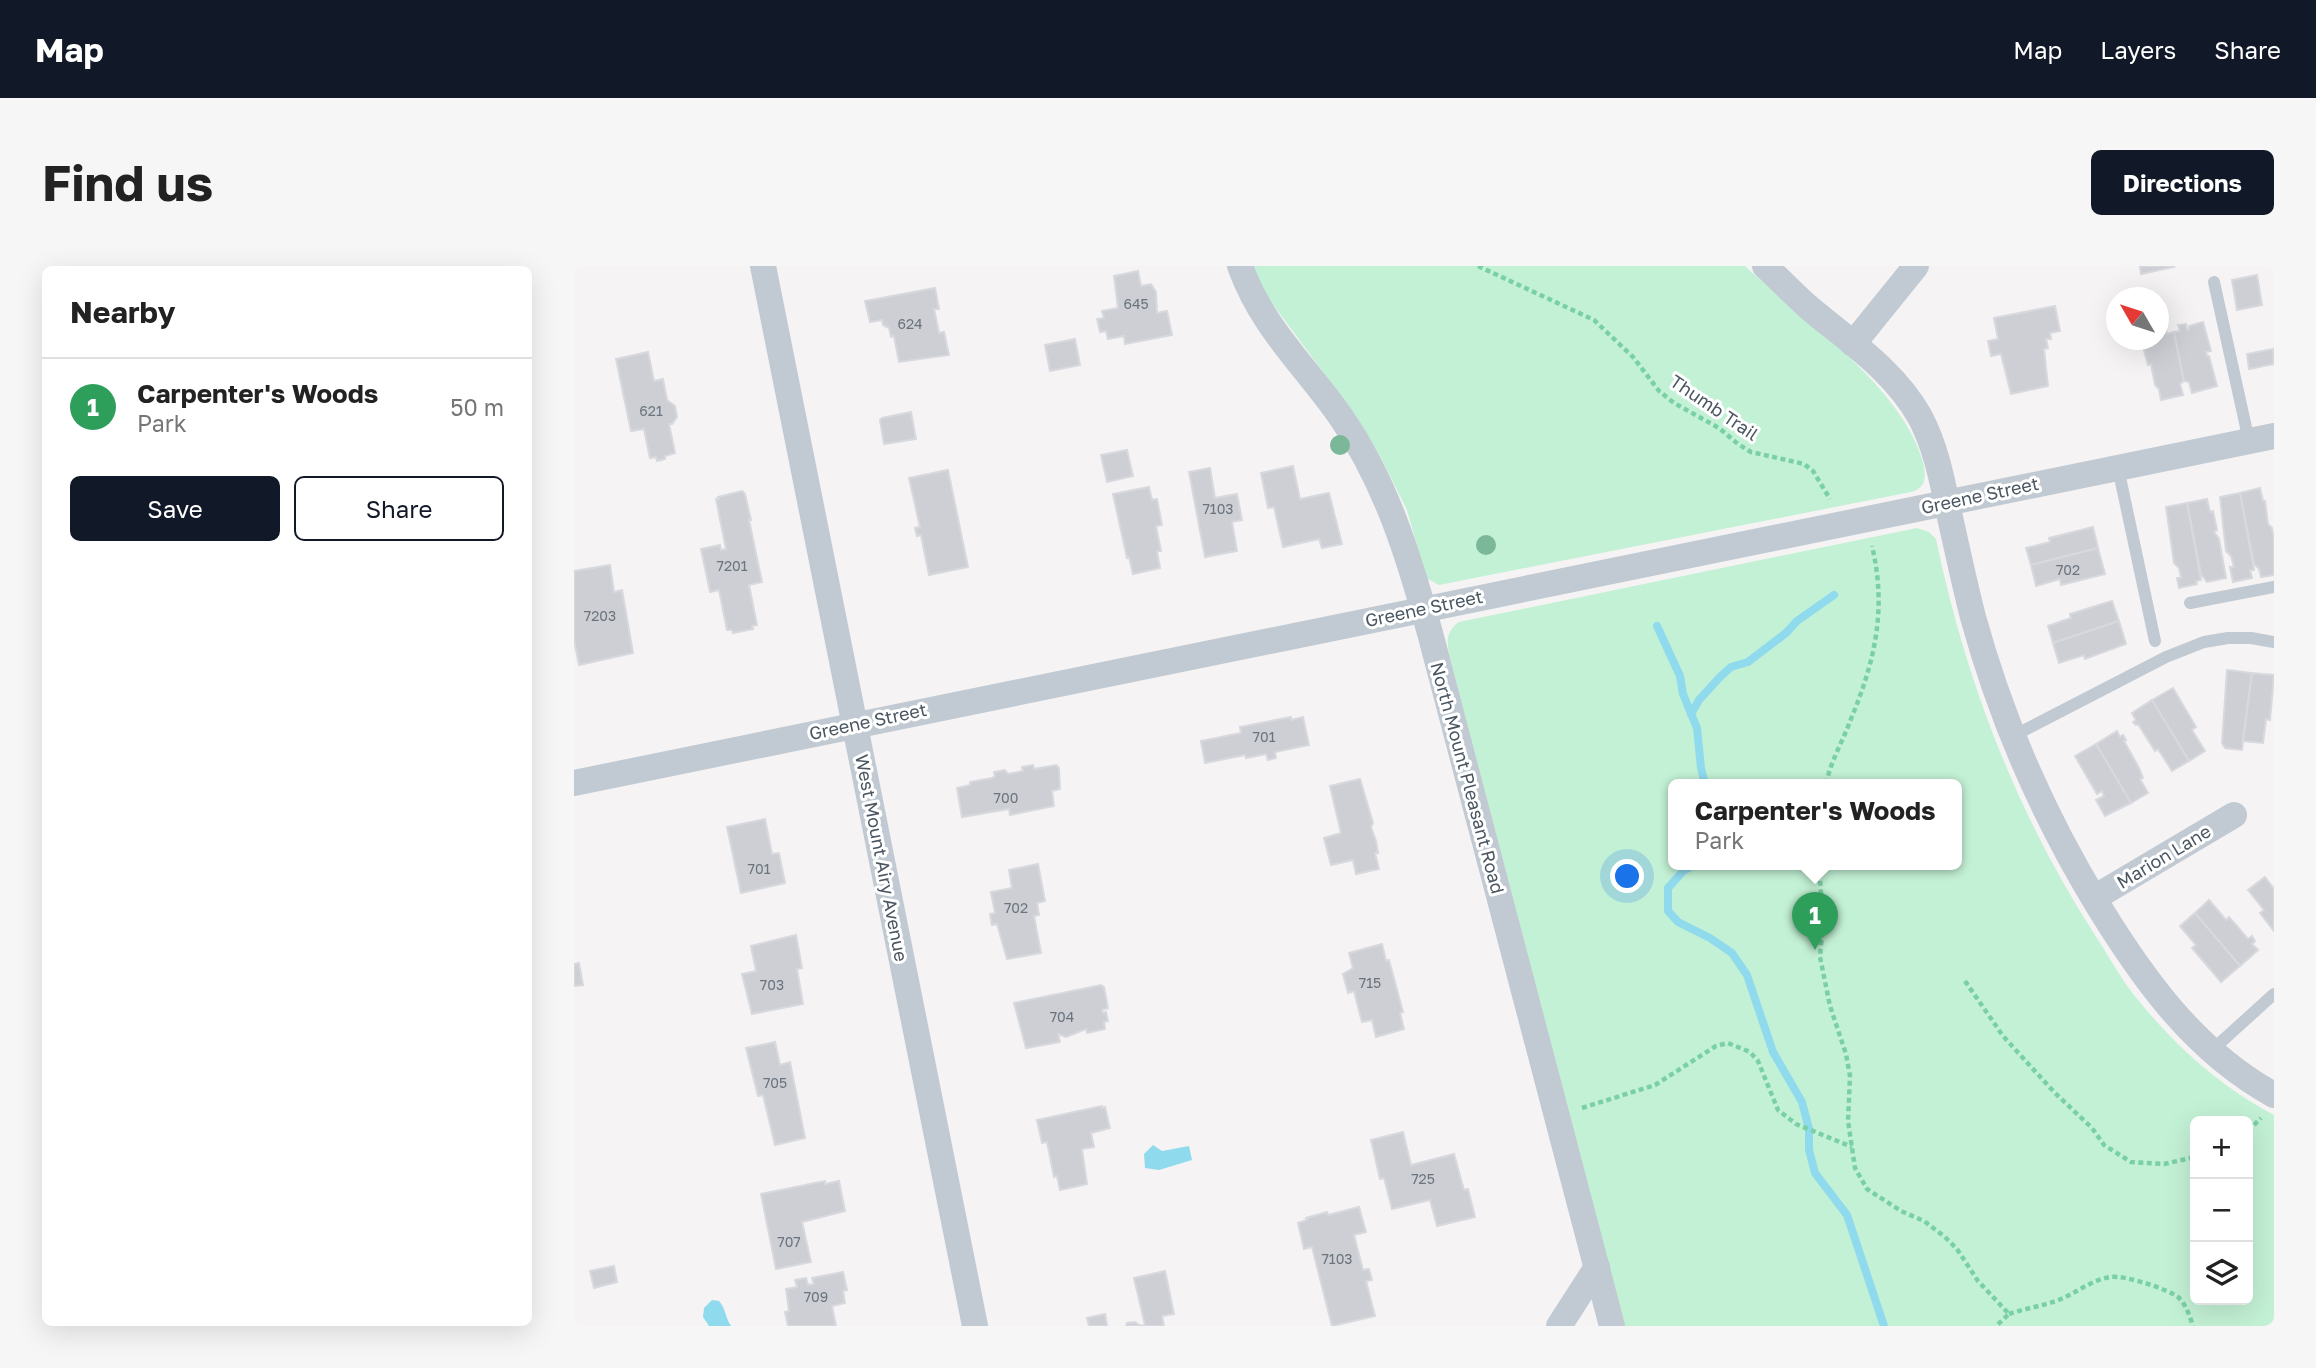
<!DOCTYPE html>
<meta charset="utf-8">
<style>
:root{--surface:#fff;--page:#f6f6f6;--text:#222;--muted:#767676;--line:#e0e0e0;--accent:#111827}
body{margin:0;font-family:"Golos Text",sans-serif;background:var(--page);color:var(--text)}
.controls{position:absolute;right:21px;bottom:21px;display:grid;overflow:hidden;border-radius:10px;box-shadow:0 7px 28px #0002}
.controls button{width:63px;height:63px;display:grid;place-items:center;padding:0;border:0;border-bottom:2px solid var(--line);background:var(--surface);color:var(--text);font:35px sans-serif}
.compass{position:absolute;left:1532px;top:21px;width:63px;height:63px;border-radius:50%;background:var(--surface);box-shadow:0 7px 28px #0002;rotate:309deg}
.you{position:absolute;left:1054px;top:611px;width:24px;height:24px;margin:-18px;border:5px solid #fff;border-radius:50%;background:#1a73e8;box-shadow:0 0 0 10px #1a73e833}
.badge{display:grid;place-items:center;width:46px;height:46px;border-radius:50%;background:var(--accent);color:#fff;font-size:23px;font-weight:700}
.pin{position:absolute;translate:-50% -58px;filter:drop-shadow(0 2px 4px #0008)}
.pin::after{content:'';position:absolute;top:37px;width:24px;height:21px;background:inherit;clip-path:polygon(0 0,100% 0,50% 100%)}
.popup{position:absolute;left:1094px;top:513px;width:294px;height:91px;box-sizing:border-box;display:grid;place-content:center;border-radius:10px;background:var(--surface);filter:drop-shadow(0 2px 5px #0005);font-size:23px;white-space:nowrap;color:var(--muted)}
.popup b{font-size:26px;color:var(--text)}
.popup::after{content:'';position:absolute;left:50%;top:100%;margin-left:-14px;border:14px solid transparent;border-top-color:var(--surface)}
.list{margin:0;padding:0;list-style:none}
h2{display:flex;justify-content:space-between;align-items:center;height:91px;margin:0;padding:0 28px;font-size:30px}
h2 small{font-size:23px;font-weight:400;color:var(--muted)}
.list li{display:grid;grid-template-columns:46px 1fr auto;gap:21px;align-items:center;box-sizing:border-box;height:98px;padding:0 28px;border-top:2px solid var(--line)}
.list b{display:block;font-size:26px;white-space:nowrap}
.list p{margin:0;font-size:23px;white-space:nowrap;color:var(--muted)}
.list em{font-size:23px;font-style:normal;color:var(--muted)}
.actions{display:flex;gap:14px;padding:21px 28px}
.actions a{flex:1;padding:16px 0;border:2px solid var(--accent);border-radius:10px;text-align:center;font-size:24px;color:var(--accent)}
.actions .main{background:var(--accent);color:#fff}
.icon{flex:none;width:38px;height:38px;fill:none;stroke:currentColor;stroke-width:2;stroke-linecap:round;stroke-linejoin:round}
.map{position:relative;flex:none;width:1700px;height:1060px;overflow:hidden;border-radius:10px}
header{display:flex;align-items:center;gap:42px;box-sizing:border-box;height:98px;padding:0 35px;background:var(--accent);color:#fff}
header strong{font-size:33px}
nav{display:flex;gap:38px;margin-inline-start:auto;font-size:24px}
.intro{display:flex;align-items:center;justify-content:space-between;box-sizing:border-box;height:168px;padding:0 42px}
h1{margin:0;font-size:49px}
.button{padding:18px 32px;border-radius:10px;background:var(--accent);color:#fff;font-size:24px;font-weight:700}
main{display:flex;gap:42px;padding:0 42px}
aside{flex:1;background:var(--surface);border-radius:10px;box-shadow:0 7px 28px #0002}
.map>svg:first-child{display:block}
</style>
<header>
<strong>Map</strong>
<nav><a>Map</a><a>Layers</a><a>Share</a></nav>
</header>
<div class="intro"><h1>Find us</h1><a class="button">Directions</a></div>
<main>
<aside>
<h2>Nearby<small></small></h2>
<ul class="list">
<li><span class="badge" style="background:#2e9e5b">1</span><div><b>Carpenter's Woods</b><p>Park</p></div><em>50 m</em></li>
</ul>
<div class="actions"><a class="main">Save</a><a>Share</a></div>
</aside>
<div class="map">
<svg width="1700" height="1060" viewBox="0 0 1700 1060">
<rect width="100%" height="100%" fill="#f5f3f3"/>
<!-- green -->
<g fill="#c3f1d5" fill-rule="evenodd">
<path d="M679,0H1171C1228,53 1328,120 1349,196C1352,210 1353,221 1337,226L865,319L852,312L833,244L805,188L782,150L689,25Z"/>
<path d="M1343,262L1355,266L1362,273C1391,413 1442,546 1519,666C1533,687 1545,710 1560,729C1598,777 1645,820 1700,849V1060H1051L878,400C874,382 868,368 885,356ZM1099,518H1383V598H1099ZM1621,855H1674V1034H1621Z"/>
</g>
<!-- water -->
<g fill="#90daee">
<polygon points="579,879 588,885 615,880 618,894 585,904 571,902 570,888"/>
<path d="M138,1034L145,1035C152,1043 151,1051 157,1060H135L129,1051L130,1042Z"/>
</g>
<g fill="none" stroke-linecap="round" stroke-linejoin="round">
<!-- stream -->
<g stroke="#90daee" stroke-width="8">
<polyline points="1083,360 1106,410 1109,428 1123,462 1127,502 1131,518"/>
<polyline points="1117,448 1125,434 1146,411 1157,401 1174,396 1212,367 1223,355 1260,329"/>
<polyline points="1122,598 1109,605 1094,622 1094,645 1104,656 1136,672 1158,687 1173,709 1199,786 1228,836 1235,863 1235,884 1241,907 1273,949 1310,1060"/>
</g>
</g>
<!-- building -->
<g fill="#cdcfd5" stroke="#d7d9de" stroke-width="2">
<polygon points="1566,0 1599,0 1600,1 1567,8"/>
<polygon points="564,5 567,20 577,18 582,26 583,47 593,45 598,69 551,78 550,70 534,73 532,65 526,66 523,53 530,52 528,45 544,42 540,10"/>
<polygon points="1683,9 1688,39 1663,44 1658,14"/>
<polygon points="361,22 365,43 360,43 365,67 370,66 375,89 325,96 320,70 317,71 315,62 309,59 308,54 296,56 291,35"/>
<polygon points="1481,40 1486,65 1476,67 1477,73 1472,73 1474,82 1470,83 1474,120 1437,128 1427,88 1417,90 1414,75 1424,73 1420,52"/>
<polygon points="1590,55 1593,68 1600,66 1610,115 1606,118 1609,129 1587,134 1585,123 1581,119 1577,98 1574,99 1568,77 1570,77 1569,74 1584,74 1584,57"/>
<polygon points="1629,56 1637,85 1632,86 1633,90 1635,90 1643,120 1618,127 1615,116 1610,115 1600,66 1606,65 1604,59 1612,58 1613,64 1615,63 1615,60"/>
<polygon points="501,73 506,99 476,105 471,79"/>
<polygon points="1699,83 1700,98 1675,103 1673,88"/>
<polygon points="74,86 80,115 89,113 93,134 101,140 103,151 98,158 95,158 101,187 91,190 91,193 83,195 82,191 76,192 70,163 57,165 42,93"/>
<polygon points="337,146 342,173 310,178 306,154 308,152"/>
<polygon points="553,184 559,210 533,216 527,189"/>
<polygon points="719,200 726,233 755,227 768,278 748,282 745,273 709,281 700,241 694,242 687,207"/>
<polygon points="636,202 641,232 663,228 668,254 658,256 663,285 631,291 615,206"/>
<polygon points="374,204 394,301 355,309 347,269 343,270 341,262 346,261 335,212"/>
<polygon points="575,221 578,234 583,233 588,259 582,260 587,285 583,285 586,302 559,308 555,291 553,292 539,228"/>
<polygon points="1686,222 1689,235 1691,235 1694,258 1698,262 1700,273 1700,309 1687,311 1685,303 1680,298 1666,227"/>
<polygon points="168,225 171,228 177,254 175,254 188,316 175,319 183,359 178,360 179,363 159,367 158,364 153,364 145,324 136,326 127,283 146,279 147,284 152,283 142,233 145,233 144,231"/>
<polygon points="1666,227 1680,304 1676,304 1678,312 1659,316 1656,301 1660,301 1657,290 1652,285 1646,231"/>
<polygon points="1633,233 1636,246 1639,245 1643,264 1640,266 1645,273 1652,312 1633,316 1627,308 1613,237"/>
<polygon points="1613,237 1627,314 1622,315 1623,318 1605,322 1603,312 1607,312 1605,302 1600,297 1592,241"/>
<polygon points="1519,261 1524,282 1457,299 1452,282 1476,276 1475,272"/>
<polygon points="1524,282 1531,308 1487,319 1486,313 1462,320 1457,299"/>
<polygon points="36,299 40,326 48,324 59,387 5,399 0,374 0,305"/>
<polygon points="1538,335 1545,355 1479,377 1474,360 1497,352 1496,348"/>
<polygon points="1545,355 1552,378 1511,393 1510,389 1485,397 1479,377"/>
<polygon points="1653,404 1678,407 1668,484 1651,482 1648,477"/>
<polygon points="1678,407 1700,409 1696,454 1692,453 1689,477 1669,475"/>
<polygon points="1599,422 1622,461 1618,464 1631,485 1615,495 1578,434"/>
<polygon points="1578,434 1615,495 1598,505 1584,483 1581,485 1564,458 1562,459 1559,456 1562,454 1558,447"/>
<polygon points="717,451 717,454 729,451 735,479 701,486 702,492 694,494 692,488 672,492 671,489 631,497 627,475 667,467 666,461"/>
<polygon points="1543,465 1546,471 1549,469 1552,474 1550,475 1565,502 1569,512 1566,513 1574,527 1557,537 1522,478"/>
<polygon points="1522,478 1557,537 1531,550 1522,534 1530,530 1528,525 1523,528 1501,490"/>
<polygon points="459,499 460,503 482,499 485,502 486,523 478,525 480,540 436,549 435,543 388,551 383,522 396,519 396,516 418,512 421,510 420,506 431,504 434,508 449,505 448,501"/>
<polygon points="786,513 799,557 797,561 802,575 804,587 801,587 805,603 782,608 779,594 757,599 750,572 767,567 756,520"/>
<polygon points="191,553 198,588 205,587 211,617 167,627 153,561"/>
<polygon points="464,598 471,635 463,637 465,649 460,650 467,687 433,693 423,658 418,659 416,648 421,647 417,626 438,622 435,604"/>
<polygon points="1691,611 1700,623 1700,665 1686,647 1690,644 1674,624"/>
<polygon points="1635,634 1652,654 1655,651 1674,673 1678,670 1681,675 1678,678 1684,684 1666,700 1621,647"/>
<polygon points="1621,647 1666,700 1647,716 1618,682 1622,679 1606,660"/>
<polygon points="222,669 228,702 223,703 229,738 178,748 168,708 182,705 177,680"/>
<polygon points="808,678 812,695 815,694 829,746 826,747 830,763 802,771 798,754 788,756 780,725 774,727 769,708 779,702 775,687"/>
<polygon points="5,697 9,719 0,720 0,698"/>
<polygon points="527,719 530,721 534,742 528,744 529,747 532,746 534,755 530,756 531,763 513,767 512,763 492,771 484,768 486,776 452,782 440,737"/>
<polygon points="201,776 206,799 216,796 231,872 201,879 189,829 184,830 172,782"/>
<polygon points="528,840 528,842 531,841 536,862 517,867 520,881 508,883 513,918 486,924 483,910 480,911 473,876 468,877 463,854"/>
<polygon points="829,866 837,899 880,888 890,924 894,923 901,951 863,960 856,934 818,943 810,912 806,913 797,874"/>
<polygon points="251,915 251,918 265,915 271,945 228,956 237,996 202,1003 187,928"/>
<polygon points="785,941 792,966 780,969 789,1004 795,1003 798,1014 792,1015 801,1050 758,1060 738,981 730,983 724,957 733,954 732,952 753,946 754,949"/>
<polygon points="40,1000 43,1016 20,1022 16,1005"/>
<polygon points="591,1005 600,1048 588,1050 590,1060 552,1060 553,1057 561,1056 567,1060 571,1059 560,1012"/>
<polygon points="269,1006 273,1024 269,1025 271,1037 258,1040 262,1060 214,1060 211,1046 215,1045 212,1023 223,1021 221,1014 232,1012 234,1019 240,1018 238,1012"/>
<polygon points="531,1048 533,1060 515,1060 513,1052"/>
</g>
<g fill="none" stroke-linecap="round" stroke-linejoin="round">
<!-- path -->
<g stroke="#7ad0a6" stroke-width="4.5" stroke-dasharray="5 3.5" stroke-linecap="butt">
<polyline points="904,0 1020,54 1059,91 1085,125 1100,137 1145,162 1164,178 1177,186 1230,198 1239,205 1256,233"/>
<path d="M1252,518C1257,494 1269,475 1277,453C1301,395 1313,343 1298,280"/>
<polyline points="1245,598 1249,657 1246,691 1256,740 1272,788 1276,810 1274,855 1281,902 1293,923 1327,945 1350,955 1371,971 1383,983 1404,1015 1435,1048 1422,1060"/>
<polyline points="1391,715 1429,770 1480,826 1518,862 1530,879 1557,896 1590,898 1621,891"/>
<polyline points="1008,842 1081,819 1142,780 1154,777 1176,786 1184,795 1204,844 1222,858 1278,881"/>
<polyline points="1674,865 1687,852"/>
<path d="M1435,1048C1452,1042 1470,1040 1487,1033C1504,1026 1519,1013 1537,1011C1551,1009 1593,1023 1604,1031C1612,1038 1616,1051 1619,1060"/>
</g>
<!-- service -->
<g stroke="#c1cad2" stroke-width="12">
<polyline points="1640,16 1675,175"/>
<polyline points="1544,202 1581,375"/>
<polyline points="1616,337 1700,321"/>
<polyline points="1439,470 1592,391 1630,376 1654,372 1677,372 1700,376"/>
<polyline points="1637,785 1700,728"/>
</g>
<!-- minor -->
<g stroke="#c1cad2" stroke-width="26">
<polyline points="189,0 401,1060"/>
<path d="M666,0C689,63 730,98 767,151C812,216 835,291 856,367L1038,1060"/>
<path d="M1191,0C1205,13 1219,27 1233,40C1273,74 1320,104 1346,151C1362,181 1368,214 1375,247C1383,282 1390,316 1399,351C1427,453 1470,551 1525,641C1571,716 1622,786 1700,829"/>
<polyline points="1279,78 1342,0"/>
<polyline points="0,517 1700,170"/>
<polyline points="1520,632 1660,549"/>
<polyline points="985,1060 1023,1001"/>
</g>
</g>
<!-- trees -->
<g fill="#7bb799">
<circle cx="766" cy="179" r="10"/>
<circle cx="912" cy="279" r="10"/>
</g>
<g text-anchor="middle" stroke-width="6" stroke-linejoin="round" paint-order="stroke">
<!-- number labels -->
<g font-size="14" fill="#6b747e">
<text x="562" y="43">645</text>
<text x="336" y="63">624</text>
<text x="77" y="150">621</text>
<text x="644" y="248">7103</text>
<text x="158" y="305">7201</text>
<text x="1494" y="309">702</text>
<text x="26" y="355">7203</text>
<text x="690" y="476">701</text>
<text x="432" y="537">700</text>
<text x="185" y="608">701</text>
<text x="442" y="647">702</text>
<text x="796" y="722">715</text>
<text x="198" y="724">703</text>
<text x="488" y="756">704</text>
<text x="201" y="822">705</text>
<text x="849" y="918">725</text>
<text x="215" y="981">707</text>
<text x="763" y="998">7103</text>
<text x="242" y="1036">709</text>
</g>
<!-- street labels -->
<g font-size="18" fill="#4a5661" stroke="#fff">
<text transform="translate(1140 142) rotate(34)" y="6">Thumb Trail</text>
<text transform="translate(1406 230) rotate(-12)" y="6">Greene Street</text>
<text transform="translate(850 343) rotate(-12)" y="6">Greene Street</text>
<text transform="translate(294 456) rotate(-12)" y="6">Greene Street</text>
<text transform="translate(893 512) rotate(75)" y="6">North Mount Pleasant Road</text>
<text transform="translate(1590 591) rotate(-31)" y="6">Marion Lane</text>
<text transform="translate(307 592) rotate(79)" y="6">West Mount Airy Avenue</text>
</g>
</g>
</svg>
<div class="controls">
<button>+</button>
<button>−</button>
<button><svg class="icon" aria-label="layers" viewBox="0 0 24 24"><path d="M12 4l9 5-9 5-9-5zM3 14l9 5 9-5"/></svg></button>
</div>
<svg class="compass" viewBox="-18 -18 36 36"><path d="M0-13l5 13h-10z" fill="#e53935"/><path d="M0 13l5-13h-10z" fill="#767676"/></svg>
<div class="you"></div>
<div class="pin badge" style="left:1241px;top:684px;background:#2e9e5b">1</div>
<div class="popup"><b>Carpenter's Woods</b>Park</div>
</div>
</main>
